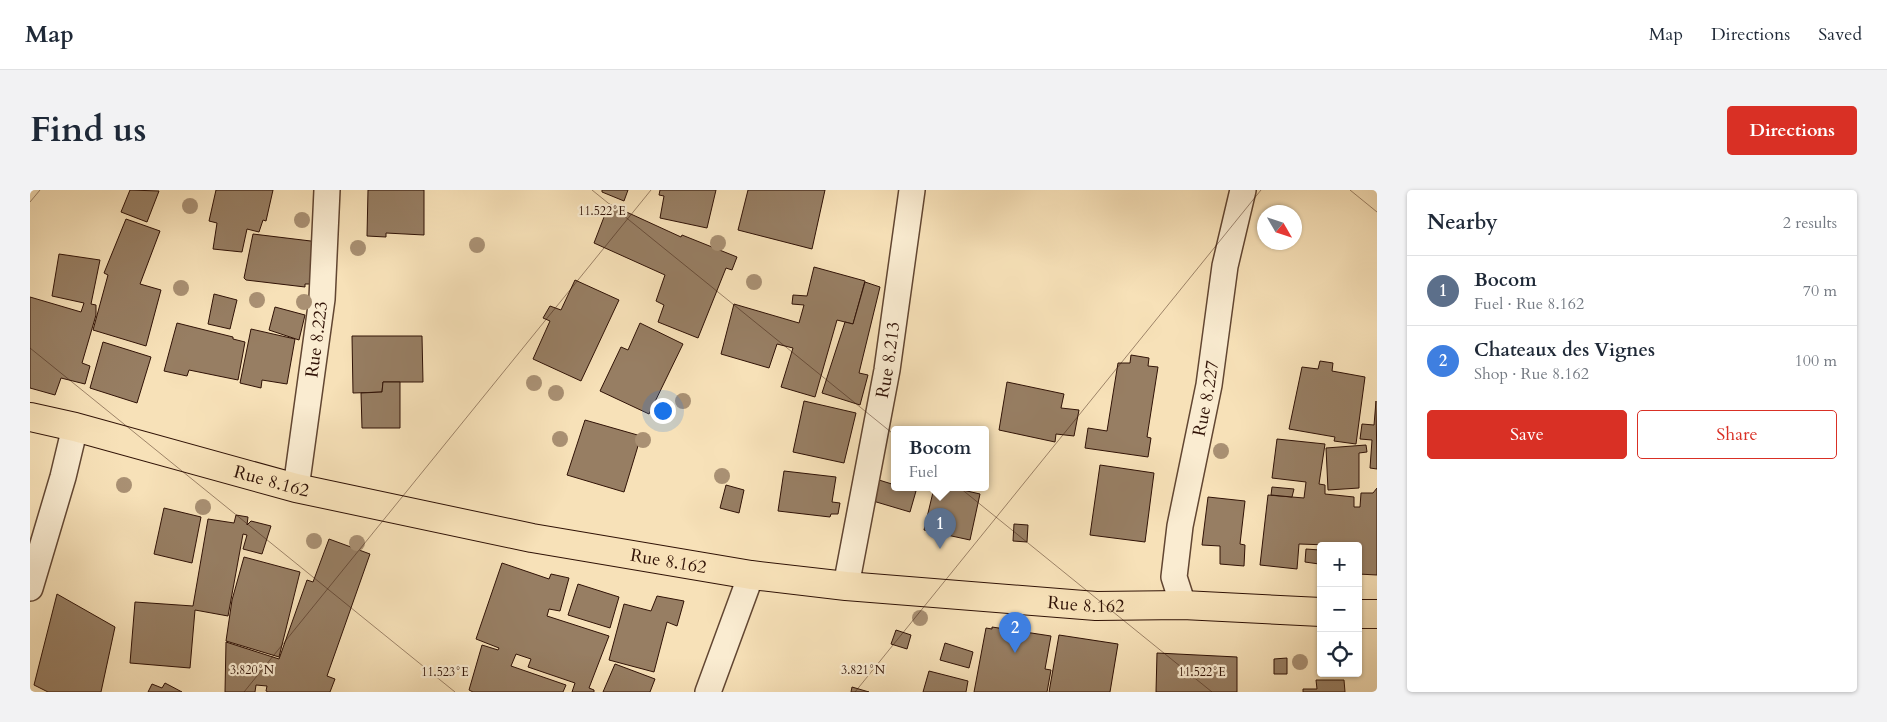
<!DOCTYPE html>
<meta charset="utf-8">
<style>
:root{--surface:#fff;--page:#f2f2f3;--text:#1f2937;--muted:#747a83;--line:#e0e1e3;--accent:#d93025}
body{margin:0;font-family:Cardo,serif;background:var(--page);color:var(--text)}
.controls{position:absolute;right:15px;bottom:15px;display:grid;overflow:hidden;border-radius:5px;box-shadow:0 1px 4px #0004}
.controls button{width:45px;height:45px;display:grid;place-items:center;padding:0;border:0;border-bottom:1px solid var(--line);background:var(--surface);color:var(--text);font:25px sans-serif}
.compass{position:absolute;left:1227px;top:15px;width:45px;height:45px;border-radius:50%;background:var(--surface);box-shadow:0 1px 4px #0004;rotate:129deg}
.you{position:absolute;left:632px;top:220px;width:18px;height:18px;margin:-12px;border:4px solid #fff;border-radius:50%;background:#1a73e8;box-shadow:0 0 0 8px #1a73e833}
.badge{display:grid;place-items:center;width:32px;height:32px;border-radius:50%;background:var(--accent);color:#fff;font-size:16px;font-weight:700}
.pin{position:absolute;translate:-50% -41px;filter:drop-shadow(0 1px 2px #0008)}
.pin::after{content:'';position:absolute;top:26px;width:18px;height:15px;background:inherit;clip-path:polygon(0 0,100% 0,50% 100%)}
.popup{position:absolute;left:861px;top:236px;width:98px;height:65px;box-sizing:border-box;display:grid;place-content:center;border-radius:5px;background:var(--surface);filter:drop-shadow(0 1px 4px #0005);font-size:16px;white-space:nowrap;color:var(--muted)}
.popup b{font-size:19px;color:var(--text)}
.popup::after{content:'';position:absolute;left:50%;top:100%;margin-left:-10px;border:10px solid transparent;border-top-color:var(--surface)}
.list{margin:0;padding:0;list-style:none}
h2{display:flex;justify-content:space-between;align-items:center;height:65px;margin:0;padding:0 20px;font-size:21px}
h2 small{font-size:16px;font-weight:400;color:var(--muted)}
.list li{display:grid;grid-template-columns:32px 1fr auto;gap:15px;align-items:center;box-sizing:border-box;height:70px;padding:0 20px;border-top:1px solid var(--line)}
.list b{display:block;font-size:19px;white-space:nowrap}
.list p{margin:0;font-size:16px;white-space:nowrap;color:var(--muted)}
.list em{font-size:16px;font-style:normal;color:var(--muted)}
.actions{display:flex;gap:10px;padding:15px 20px}
.actions a{flex:1;padding:11px 0;border:1px solid var(--accent);border-radius:5px;text-align:center;font-size:18px;color:var(--accent)}
.actions .main{background:var(--accent);color:#fff}
.icon{flex:none;width:28px;height:28px;fill:none;stroke:currentColor;stroke-width:2;stroke-linecap:round;stroke-linejoin:round}
.map{position:relative;flex:none;width:1347px;height:502px;overflow:hidden;border-radius:5px}
header{display:flex;align-items:center;gap:30px;box-sizing:border-box;height:70px;padding:0 25px;background:var(--surface);border-bottom:1px solid var(--line)}
header strong{font-size:24px}
nav{display:flex;gap:28px;margin-inline-start:auto;font-size:18px}
.intro{display:flex;align-items:center;justify-content:space-between;box-sizing:border-box;height:120px;padding:0 30px}
h1{margin:0;font-size:35px}
.button{padding:12px 22px;border-radius:5px;background:var(--accent);color:#fff;font-size:18px;font-weight:700}
main{display:flex;gap:30px;padding:0 30px}
aside{flex:1;background:var(--surface);border-radius:5px;box-shadow:0 1px 4px #0004}
.map>svg:first-child{display:block}
</style>
<header>
<strong>Map</strong>
<nav><a>Map</a><a>Directions</a><a>Saved</a></nav>
</header>
<div class="intro"><h1>Find us</h1><a class="button">Directions</a></div>
<main>
<div class="map">
<svg width="1347" height="502" viewBox="0 0 1347 502">
<rect width="100%" height="100%" fill="#f7e1b8"/>
<filter id="stains"><feTurbulence type="fractalNoise" baseFrequency=".004" numOctaves="4"/><feColorMatrix values="0 0 0 0 .2 0 0 0 0 .09 0 0 0 0 .02 0 0 0 .5 -.17"/></filter>
<radialGradient id="worn" r=".72"><stop offset=".6" stop-color="#630" stop-opacity="0"/><stop offset="1" stop-color="#630" stop-opacity=".3"/></radialGradient>
<!-- building -->
<g fill="#977e63" stroke="#301206">
<polygon points="100,0 129,1 117,32 91,22"/>
<polygon points="186,0 243,0 236,31 233,30 229,42 217,39 212,62 183,59 187,33 179,31"/>
<polygon points="338,0 394,0 394,45 356,43 356,47 337,46"/>
<polygon points="572,0 598,0 594,11 572,2"/>
<polygon points="630,0 686,0 677,38 630,28 634,6 629,5"/>
<polygon points="718,0 795,0 782,59 708,40"/>
<polygon points="579,14 651,47 652,45 707,67 702,80 696,78 668,148 628,132 634,115 626,111 635,85 564,53"/>
<polygon points="96,29 130,41 110,94 131,100 116,156 63,140 78,85 74,83"/>
<polygon points="223,44 289,52 283,94 275,94 275,97 216,90 214,88"/>
<polygon points="29,64 70,70 61,114 66,115 66,125 52,173 60,176 55,194 31,188 25,205 0,198 0,107 51,122 54,113 22,106"/>
<polygon points="784,77 835,91 823,134 807,130 785,207 751,197 763,158 747,154 739,178 691,164 704,114 769,133 774,115 762,114 763,105 777,106"/>
<polygon points="545,90 589,110 551,191 503,169 520,131 513,128 520,116 531,120"/>
<polygon points="835,92 850,97 829,183 838,185 830,215 792,203 815,132 823,134"/>
<polygon points="184,104 207,110 200,139 178,134"/>
<polygon points="245,117 275,125 269,150 239,140"/>
<polygon points="147,133 203,147 203,149 215,152 208,190 159,180 157,186 134,181"/>
<polygon points="610,133 653,154 619,224 570,201 591,157 598,160"/>
<polygon points="221,139 265,149 257,194 232,190 231,198 210,193"/>
<polygon points="322,146 392,146 393,192 353,192 352,202 323,203"/>
<polygon points="73,152 121,167 107,213 60,198"/>
<polygon points="1101,165 1119,168 1118,176 1128,177 1117,247 1121,248 1118,267 1055,258 1058,238 1077,241 1088,173 1100,173"/>
<polygon points="1290,171 1303,173 1302,181 1335,187 1326,254 1304,251 1305,247 1259,239 1272,177 1288,179"/>
<polygon points="353,192 370,192 370,238 332,238 331,203 352,202"/>
<polygon points="977,192 1034,204 1031,218 1049,220 1044,246 1026,244 1025,252 969,240"/>
<polygon points="774,211 826,223 814,273 763,262"/>
<polygon points="1346,211 1347,279 1340,278 1342,250 1330,249 1332,234 1344,235"/>
<polygon points="555,230 611,246 594,302 537,285"/>
<polygon points="1247,249 1295,254 1289,294 1295,295 1295,304 1324,307 1324,317 1330,317 1331,303 1343,303 1347,298 1347,385 1328,384 1328,356 1269,354 1267,379 1230,375 1238,305 1274,308 1276,292 1242,288"/>
<polygon points="1336,255 1337,262 1329,263 1329,298 1298,300 1296,258"/>
<polygon points="1070,275 1124,283 1115,352 1060,345"/>
<polygon points="754,281 806,287 802,312 810,313 808,324 801,324 800,327 748,321"/>
<polygon points="849,290 865,295 865,298 874,298 886,301 880,322 843,311"/>
<polygon points="696,295 714,300 709,323 690,318"/>
<polygon points="1242,297 1264,299 1262,307 1241,305"/>
<polygon points="904,298 924,298 950,304 940,350 894,340"/>
<polygon points="1178,307 1215,311 1210,354 1215,355 1214,376 1190,374 1190,356 1172,355"/>
<polygon points="134,318 171,327 162,373 124,364"/>
<polygon points="206,325 218,327 217,335 221,331 241,336 232,364 213,359 217,345 213,344 198,426 165,420 160,478 100,473 105,412 163,416 178,329 204,333"/>
<polygon points="984,334 998,335 997,352 983,351"/>
<polygon points="299,349 340,364 297,486 305,489 300,502 238,502 236,501 237,496 226,495 225,502 195,502 196,452 249,469 277,390 283,392"/>
<polygon points="1276,359 1290,360 1289,374 1275,372"/>
<polygon points="214,367 270,382 249,467 196,451 202,410"/>
<polygon points="472,373 519,389 521,384 539,388 530,421 519,419 517,426 579,446 559,498 564,500 564,502 542,502 545,493 498,477 501,469 486,464 481,476 536,495 533,502 443,502 439,500 452,455 468,460 469,458 446,449"/>
<polygon points="548,394 589,407 580,438 538,425"/>
<polygon points="27,404 85,437 71,502 18,502 4,495"/>
<polygon points="627,406 654,411 647,436 637,432 624,482 579,470 594,414 621,421"/>
<polygon points="962,437 1021,446 1015,479 1021,480 1017,502 944,502 956,438 962,439"/>
<polygon points="866,440 881,445 877,459 861,454"/>
<polygon points="1029,445 1088,454 1080,502 1019,502"/>
<polygon points="915,453 943,462 939,478 910,470"/>
<polygon points="1127,463 1207,467 1207,502 1126,502"/>
<polygon points="1257,468 1257,484 1244,484 1244,469"/>
<polygon points="585,474 625,489 620,502 573,502"/>
<polygon points="899,481 938,491 936,502 893,502"/>
<polygon points="1286,490 1314,490 1315,502 1273,502 1273,499 1287,499"/>
<polygon points="135,493 152,502 118,502 122,494 132,498"/>
<polygon points="822,497 839,502 821,502"/>
</g>
<g fill="none" stroke-linecap="round" stroke-linejoin="round">
<!-- street casing -->
<g stroke="#624632" stroke-width="28">
<g id="street">
<path id="s1" d="M266,298L292,109L297,0"/>
<path id="s2" d="M816,396L857,180L882,0"/>
<polyline points="0,398 33,287 45,237"/>
<path id="s3" d="M1153,415L1144,387L1150,336L1179,195L1195,76L1213,0"/>
<polyline points="678,502 721,385"/>
</g>
</g>
<!-- highway casing -->
<g stroke="#301206" stroke-width="30">
<g id="highway">
<path id="s4" d="M0,227L45,237L266,298L502,348L721,385L816,396L1066,416L1153,415L1291,422"/>
<polyline points="1328,424 1347,424"/>
</g>
</g>
<!-- street -->
<use href="#street" stroke="#faecd1" stroke-width="25"/>
<!-- highway -->
<use href="#highway" stroke="#f7e1b8" stroke-width="28"/>
</g>
<!-- trees -->
<g fill="#a99073">
<circle cx="160" cy="16" r="8"/>
<circle cx="272" cy="30" r="8"/>
<circle cx="688" cy="53" r="8"/>
<circle cx="447" cy="55" r="8"/>
<circle cx="328" cy="58" r="8"/>
<circle cx="724" cy="92" r="8"/>
<circle cx="151" cy="98" r="8"/>
<circle cx="227" cy="110" r="8"/>
<circle cx="274" cy="112" r="8"/>
<circle cx="504" cy="193" r="8"/>
<circle cx="526" cy="203" r="8"/>
<circle cx="653" cy="211" r="8"/>
<circle cx="530" cy="249" r="8"/>
<circle cx="613" cy="250" r="8"/>
<circle cx="1191" cy="261" r="8"/>
<circle cx="692" cy="286" r="8"/>
<circle cx="94" cy="295" r="8"/>
<circle cx="173" cy="317" r="8"/>
<circle cx="284" cy="351" r="8"/>
<circle cx="327" cy="353" r="8"/>
<circle cx="890" cy="428" r="8"/>
<circle cx="1270" cy="472" r="8"/>
</g>
<!-- ticks -->
<path fill="none" stroke="#301206" stroke-width="1" stroke-opacity="0.45" d="M562,0L1182,502M1320,0L1347,22M0,12L10,0M0,158L425,502M214,502L621,0M825,502L1231,0"/>
<g text-anchor="middle" stroke-width="4.5" stroke-linejoin="round" paint-order="stroke">
<!-- street labels -->
<g font-size="18" fill="#301206" stroke="#faecd1">
<text dy="6" stroke="none"><textPath href="#s1" startOffset="150">Rue 8.223</textPath></text>
<text dy="6" stroke="none"><textPath href="#s2" startOffset="230">Rue 8.213</textPath></text>
<text dy="6" stroke="none"><textPath href="#s3" startOffset="211">Rue 8.227</textPath></text>
<text dy="6" stroke="none"><textPath href="#s4" startOffset="250">Rue 8.162</textPath></text>
<text dy="6" stroke="none"><textPath href="#s4" startOffset="655">Rue 8.162</textPath></text>
<text dy="6" stroke="none"><textPath href="#s4" startOffset="1075">Rue 8.162</textPath></text>
</g>
</g>
<g font-size="12" text-anchor="middle" fill="#301206" stroke="#faecd1" stroke-width="4.5" stroke-linejoin="round" paint-order="stroke">
<text x="572" y="25">11.522°E</text>
<text x="222" y="484">3.820°N</text>
<text x="833" y="484">3.821°N</text>
<text x="415" y="486">11.523°E</text>
<text x="1172" y="486">11.522°E</text>
</g>
<rect width="100%" height="100%" filter="url(#stains)"/>
<rect width="100%" height="100%" fill="url(#worn)"/>
</svg>
<div class="controls">
<button>+</button>
<button>−</button>
<button><svg class="icon" aria-label="locate" viewBox="0 0 24 24"><circle cx="12" cy="12" r="6"/><path d="M12 2v4M12 18v4M2 12h4M18 12h4"/></svg></button>
</div>
<svg class="compass" viewBox="-18 -18 36 36"><path d="M0-13l5 13h-10z" fill="#e53935"/><path d="M0 13l5-13h-10z" fill="#747a83"/></svg>
<div class="you"></div>
<div class="pin badge" style="left:910px;top:359px;background:#5c6f8a">1</div>
<div class="popup"><b>Bocom</b>Fuel</div>
<div class="pin badge" style="left:985px;top:463px;background:#3f7fe0">2</div>
</div>
<aside>
<h2>Nearby<small>2 results</small></h2>
<ul class="list">
<li><span class="badge" style="background:#5c6f8a">1</span><div><b>Bocom</b><p>Fuel · Rue 8.162</p></div><em>70 m</em></li>
<li><span class="badge" style="background:#3f7fe0">2</span><div><b>Chateaux des Vignes</b><p>Shop · Rue 8.162</p></div><em>100 m</em></li>
</ul>
<div class="actions"><a class="main">Save</a><a>Share</a></div>
</aside>
</main>
